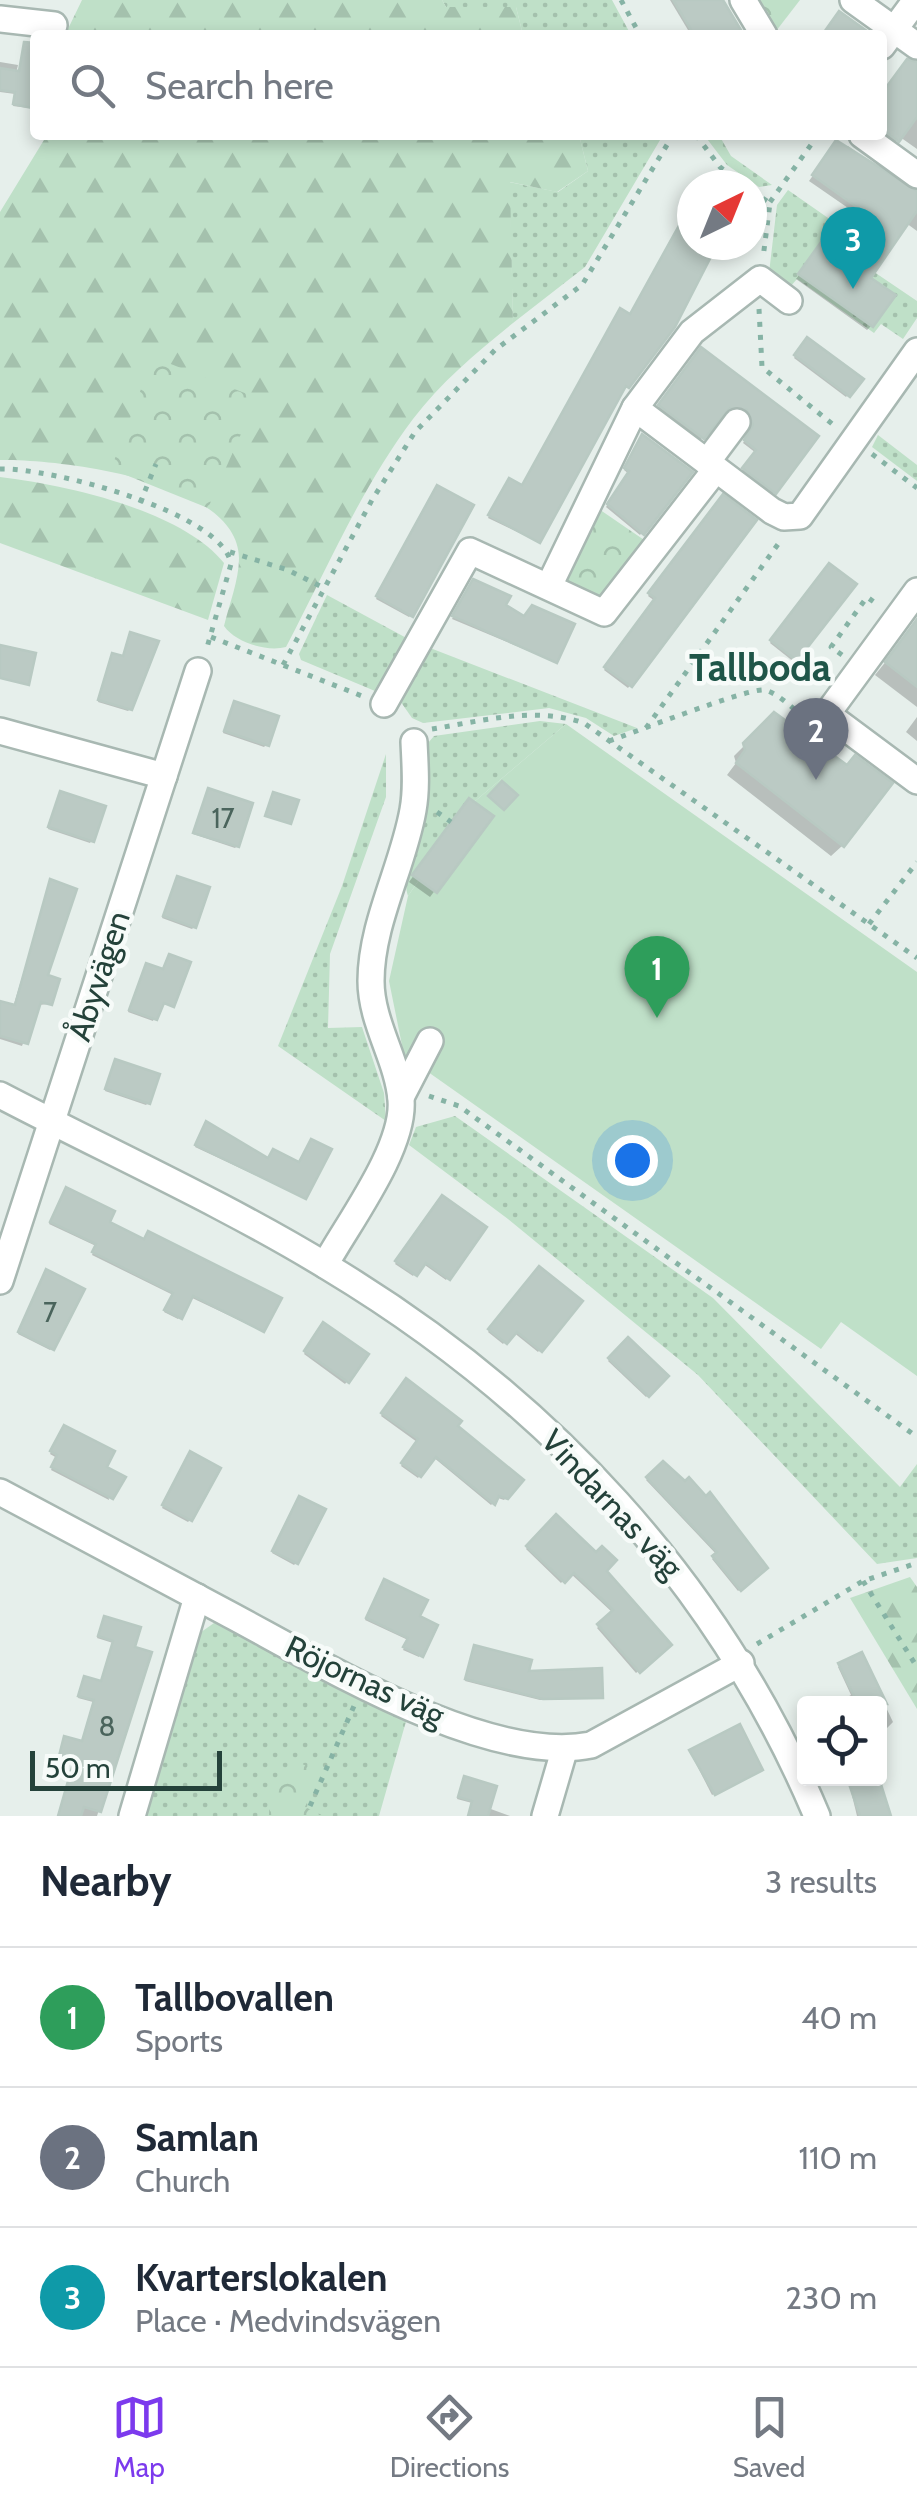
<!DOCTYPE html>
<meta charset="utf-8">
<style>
:root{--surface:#fff;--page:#f2f2f3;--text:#1f2937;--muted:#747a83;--line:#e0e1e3;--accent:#7c3aed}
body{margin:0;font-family:Cabin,sans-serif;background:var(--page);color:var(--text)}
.controls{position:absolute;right:30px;bottom:30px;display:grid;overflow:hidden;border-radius:10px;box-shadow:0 5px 15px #0003}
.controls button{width:90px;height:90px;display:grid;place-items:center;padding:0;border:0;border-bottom:2px solid var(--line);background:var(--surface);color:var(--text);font:50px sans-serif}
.compass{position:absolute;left:677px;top:170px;width:90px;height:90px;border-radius:50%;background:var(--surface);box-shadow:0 5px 15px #0003;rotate:43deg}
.scale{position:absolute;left:30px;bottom:25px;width:192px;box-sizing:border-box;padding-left:10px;border:5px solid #24423a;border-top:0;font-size:28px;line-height:35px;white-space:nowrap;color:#24423a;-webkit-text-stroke:8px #f7fbf9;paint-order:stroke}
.you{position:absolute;left:632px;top:1160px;width:35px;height:35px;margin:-25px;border:8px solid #fff;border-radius:50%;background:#1a73e8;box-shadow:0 0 0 15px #1a73e833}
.badge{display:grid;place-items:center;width:65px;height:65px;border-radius:50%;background:var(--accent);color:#fff;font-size:32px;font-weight:700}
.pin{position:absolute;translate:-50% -82px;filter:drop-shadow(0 2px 5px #0008)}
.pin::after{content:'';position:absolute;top:52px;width:35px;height:30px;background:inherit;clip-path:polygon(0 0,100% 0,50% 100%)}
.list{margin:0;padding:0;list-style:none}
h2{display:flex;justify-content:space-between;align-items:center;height:130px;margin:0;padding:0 40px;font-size:42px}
h2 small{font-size:32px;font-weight:400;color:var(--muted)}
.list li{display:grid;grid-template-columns:65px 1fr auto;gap:30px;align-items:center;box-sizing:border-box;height:140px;padding:0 40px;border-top:2px solid var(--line)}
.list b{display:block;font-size:38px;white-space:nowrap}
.list p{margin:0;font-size:32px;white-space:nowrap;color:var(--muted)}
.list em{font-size:32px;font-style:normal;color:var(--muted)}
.icon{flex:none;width:55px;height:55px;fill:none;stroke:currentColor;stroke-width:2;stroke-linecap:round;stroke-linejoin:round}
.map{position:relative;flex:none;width:917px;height:1816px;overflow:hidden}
.search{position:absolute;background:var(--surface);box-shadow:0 5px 15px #0003;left:30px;right:30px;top:30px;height:110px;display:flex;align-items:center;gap:25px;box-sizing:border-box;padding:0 35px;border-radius:10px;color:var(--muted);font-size:38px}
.sheet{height:550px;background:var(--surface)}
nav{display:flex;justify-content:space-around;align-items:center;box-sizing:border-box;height:140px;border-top:2px solid var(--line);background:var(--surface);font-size:28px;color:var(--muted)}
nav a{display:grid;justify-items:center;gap:5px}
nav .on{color:var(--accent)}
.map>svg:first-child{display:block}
</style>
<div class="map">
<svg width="917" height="1816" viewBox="0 0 917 1816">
<defs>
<pattern id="grass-dots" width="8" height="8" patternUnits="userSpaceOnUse" patternTransform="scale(2.5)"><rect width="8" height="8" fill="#bfe0c8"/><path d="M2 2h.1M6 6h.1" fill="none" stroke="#a4c1ad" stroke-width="1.8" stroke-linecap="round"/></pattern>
<pattern id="forest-firs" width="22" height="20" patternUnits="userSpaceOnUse" patternTransform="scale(2.5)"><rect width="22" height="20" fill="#bfe0c8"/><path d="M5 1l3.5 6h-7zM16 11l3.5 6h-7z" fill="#a4c1ad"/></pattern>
<pattern id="park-crowns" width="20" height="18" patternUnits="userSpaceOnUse" patternTransform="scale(2.5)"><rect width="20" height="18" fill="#bfe0c8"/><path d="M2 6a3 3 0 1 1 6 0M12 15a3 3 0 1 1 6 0" fill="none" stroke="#a4c1ad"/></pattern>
</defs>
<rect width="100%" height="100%" fill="#e6efeb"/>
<!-- grass -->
<g fill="url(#grass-dots)">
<polygon points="442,0 612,0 631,35 523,35 516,7 446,7"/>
<polygon points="579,135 663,135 585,267 513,323 509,182 558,192 588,171"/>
<polygon points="704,135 719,135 731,156 772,185 759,187 727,165"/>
<polygon points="788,190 831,220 821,236 917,301 917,318 903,339 881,324 874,333 797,279 790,287 769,273 777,205"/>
<polygon points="878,435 917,465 917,481 872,447"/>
<polygon points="327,595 412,641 384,688 375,691 301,660 299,654"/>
<polygon points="425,646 637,728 614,736 586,718 549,708 423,723 412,718 398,698"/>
<path d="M540,721L566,724L474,802L413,876L419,880L408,896C403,881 409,871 413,857C425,819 428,782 428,743L434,736Z"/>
<polygon points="386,754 386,797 330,954 328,1028 362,1027 384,1093 386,1121 278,1046 342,886"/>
<polygon points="455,1116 713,1298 900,1487 917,1464 917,1558 877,1564 698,1375 508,1219 409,1145 416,1127"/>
<polygon points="214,1623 227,1625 407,1718 379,1816 143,1816 197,1635"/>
</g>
<!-- forest -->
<g fill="url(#forest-firs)">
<polygon points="82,0 442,0 446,7 516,7 523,35 65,35"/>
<path d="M47,135H579L588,171L557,192L510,182L513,323C477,352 441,382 413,419C361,488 326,571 286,647C267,652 236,643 224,626C229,605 239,580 239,558C238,479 57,459 0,460V212Z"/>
<path d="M0,477C66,485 181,510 224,563L208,620L0,543Z"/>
<polygon points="910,1577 917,1587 917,1709 850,1598"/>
</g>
<!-- park -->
<g fill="url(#park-crowns)">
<polygon points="753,0 800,0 773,35"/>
<polygon points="153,357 257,398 208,508 111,469"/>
<polygon points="593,505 650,544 601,598 562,580"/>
<polygon points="302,1764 321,1772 305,1807 324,1816 269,1816 270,1783"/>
</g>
<!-- pitch -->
<polygon fill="#bfe0c8" points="566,724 917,972 917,1376 841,1322 821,1349 404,1055 389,981 408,896 419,880 437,893 493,817 474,802"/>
<!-- shadow -->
<g fill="#0003">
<polygon points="670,0 720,0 740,35 691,35"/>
<polygon points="0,62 18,65 16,73 35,77 28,108 13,106 15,94 0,92"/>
<polygon points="917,72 917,149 900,137 893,145 882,135 882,95"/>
<polygon points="848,146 917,197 917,231 906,223 868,278 872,325 867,330 796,279 817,250 851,266 877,228 809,181 833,148"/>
<polygon points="692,204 692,245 714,245 627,387 623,387 538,542 488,518 507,483 522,488 630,317"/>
<polygon points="808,340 860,379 846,397 794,358"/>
<polygon points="701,350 815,436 772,494 742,471 756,453 743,443 752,427 744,410 726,409 700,440 658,408"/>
<polygon points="641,439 690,472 640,535 606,507 629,474 624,470"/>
<polygon points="436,490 411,615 409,617 376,599"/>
<polygon points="723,498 753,520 628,688 604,670 655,601 648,596"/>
<polygon points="829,566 853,584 794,662 770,643"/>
<polygon points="472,584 503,605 555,662 452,619"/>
<polygon points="913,628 917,632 917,707 875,675"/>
<polygon points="112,656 130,709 128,711 98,702"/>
<polygon points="232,706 266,745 264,747 223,733"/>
<polygon points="774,716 842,846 831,856 727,775 736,763 734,756"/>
<polygon points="917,717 917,741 906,732"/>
<polygon points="206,793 237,846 235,848 193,834"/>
<polygon points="58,796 92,840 90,843 48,829"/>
<polygon points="464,807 490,817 430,897 409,882"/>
<polygon points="177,879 194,927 192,929 162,918"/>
<polygon points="51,882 44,977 50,1004 38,1005 22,1046 0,1039 0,1003 13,1007"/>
<polygon points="144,968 172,1005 160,1004 153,1021 128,1012"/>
<polygon points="114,1064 148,1103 146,1105 105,1091"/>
<polygon points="205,1126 268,1161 298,1165 304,1198 195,1147"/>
<polygon points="65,1193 106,1223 262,1331 190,1297 178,1319 164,1312 173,1295 92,1255 96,1246 49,1224"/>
<polygon points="442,1198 484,1228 446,1280 422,1263 413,1276 395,1264"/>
<polygon points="539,1269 579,1302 538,1352 513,1332 503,1344 488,1332"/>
<polygon points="44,1274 52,1348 50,1350 18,1334"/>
<polygon points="324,1326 366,1355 345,1384 304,1354"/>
<polygon points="628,1340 666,1376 646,1397 608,1361"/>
<polygon points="406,1382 520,1480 504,1500 498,1498 491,1505 433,1457 418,1478 401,1466 417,1442 381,1416"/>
<polygon points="63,1430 104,1468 109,1500 51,1470 57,1458 50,1454"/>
<polygon points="188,1457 190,1520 188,1522 162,1508"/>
<polygon points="663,1465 765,1568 738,1591 712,1559 717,1555 646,1480"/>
<polygon points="298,1501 296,1563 294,1565 272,1553"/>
<polygon points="556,1518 596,1555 604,1571 669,1645 636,1673 597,1628 613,1613 570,1573 561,1583 526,1549"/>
<polygon points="383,1584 417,1617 419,1657 403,1650 408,1640 365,1620"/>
<polygon points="104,1619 132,1649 149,1654 97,1816 58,1816 73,1762 58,1758 63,1741 81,1743 93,1702 78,1698 83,1681 101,1684 113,1643 97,1638"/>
<polygon points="475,1648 526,1673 600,1697 540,1700 465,1681"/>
<polygon points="861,1655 893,1722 880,1735 880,1704 834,1704 851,1695 838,1667"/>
<polygon points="690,1752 758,1772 712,1795"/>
<polygon points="464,1779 488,1808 510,1816 468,1816 472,1803 457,1799"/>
<polygon points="848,1779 889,1816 857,1816"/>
</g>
<!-- building -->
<g fill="#bbcac4" stroke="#b8c9c2" stroke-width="2.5">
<polygon points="673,0 723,0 744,35 694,35"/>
<polygon points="839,11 871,34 870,35 822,35"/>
<polygon points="24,42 35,43 32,108 13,104 15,92 0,90 0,68 19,71"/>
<polygon points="907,59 917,62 917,117 899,142 882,129 882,93"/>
<polygon points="836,140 917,191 917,211 871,278 896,295 873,327 798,274 821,242 851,264 879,223 812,175"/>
<polygon points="692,202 692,245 717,245 675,327 629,388 626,386 540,543 488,515 509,478 522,485 620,308 630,314"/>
<polygon points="807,337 864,379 850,397 794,355"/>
<polygon points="701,347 819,436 776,494 742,468 756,450 744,440 753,425 747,410 730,408 704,439 658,405"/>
<polygon points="642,434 693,472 644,535 607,504 629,471 624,468"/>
<polygon points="437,485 474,505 413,617 376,596"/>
<polygon points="723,494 757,520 632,687 604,667 655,598 648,593"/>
<polygon points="829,563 857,584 797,661 770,640"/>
<polygon points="473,579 511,596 506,605 524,616 532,605 575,624 557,663 452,616"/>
<polygon points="917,619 917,687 885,662"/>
<polygon points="130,632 159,641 132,710 98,700 112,653 123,656"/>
<polygon points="0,645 36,653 29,685 0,678"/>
<polygon points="234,701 279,716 269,746 224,731"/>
<polygon points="774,712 847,765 855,755 893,783 844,847 736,763 745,750 743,743"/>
<polygon points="502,781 518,795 504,810 488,796"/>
<polygon points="208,788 253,803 239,847 193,833"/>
<polygon points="60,791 106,806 94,842 48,827"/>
<polygon points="273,792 299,800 291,824 265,816"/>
<polygon points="469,798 494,816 437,893 412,875"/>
<polygon points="177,876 210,887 196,928 163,916"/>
<polygon points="50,879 77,889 48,975 60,979 52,1005 41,1002 28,1044 0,1036 0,1001 15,1005"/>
<polygon points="169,954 191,962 174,1007 164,1003 157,1020 129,1010 146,963 163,969"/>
<polygon points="115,1059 160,1074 150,1104 105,1089"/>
<polygon points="206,1121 268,1158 273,1149 299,1162 311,1139 332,1149 306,1199 195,1145"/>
<polygon points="66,1187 115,1211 110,1222 144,1239 148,1231 282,1298 264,1332 193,1296 182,1319 164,1310 173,1293 92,1252 96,1244 50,1222"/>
<polygon points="442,1195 487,1227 450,1280 426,1263 417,1276 395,1261"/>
<polygon points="539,1266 583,1301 542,1352 517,1332 507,1344 488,1329"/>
<polygon points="46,1269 85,1289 54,1350 18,1332"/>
<polygon points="323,1322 369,1354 349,1383 304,1351"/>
<polygon points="628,1337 669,1376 649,1397 608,1358"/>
<polygon points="406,1378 462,1421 458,1426 524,1480 508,1499 499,1496 495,1505 436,1457 421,1477 401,1463 418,1439 381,1413"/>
<polygon points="64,1425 115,1451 107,1467 126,1477 113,1499 51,1467 57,1455 50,1451"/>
<polygon points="190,1451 221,1468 192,1521 162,1505"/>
<polygon points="663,1461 685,1481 689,1477 706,1496 710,1492 768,1568 741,1591 712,1556 717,1552 646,1477"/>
<polygon points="299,1496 326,1509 298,1564 272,1551"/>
<polygon points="556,1514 596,1552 602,1546 617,1560 607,1571 672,1645 640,1673 597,1624 613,1610 574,1573 565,1583 526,1546"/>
<polygon points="384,1579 428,1600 420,1616 438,1625 423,1657 403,1647 408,1638 366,1618"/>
<polygon points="104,1616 141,1627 135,1647 152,1652 101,1812 84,1807 81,1816 58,1816 74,1760 59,1756 64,1736 82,1741 94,1700 78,1696 84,1676 101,1681 113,1641 98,1636"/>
<polygon points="474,1645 532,1660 529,1671 602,1668 603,1698 543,1699 465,1679"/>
<polygon points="862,1652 887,1704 858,1704 838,1663"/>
<polygon points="740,1724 763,1770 715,1795 689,1750"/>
<polygon points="464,1776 497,1786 488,1816 468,1816 472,1801 458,1797"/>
<polygon points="847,1778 879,1778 891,1816 860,1816"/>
</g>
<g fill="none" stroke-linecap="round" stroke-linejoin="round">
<!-- minor casing -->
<g stroke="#a8b8b2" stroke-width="30">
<g id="minor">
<polyline points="743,0 764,35"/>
<polyline points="853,0 917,46"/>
<polyline points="0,19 54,25"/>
<polyline points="882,46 916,0"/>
<polyline points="862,135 917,175"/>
<polyline points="635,408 692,332 760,279 789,301"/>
<polyline points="707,462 737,422"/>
<polyline points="549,586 635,408 772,511 784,517 800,516 917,351"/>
<polyline points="917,591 827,714 917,781"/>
<polyline points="384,704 470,551 604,613 716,469"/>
<polyline points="0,731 164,776"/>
<path d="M0,1095C109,1152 223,1203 328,1267C546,1398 718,1581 817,1816"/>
<polyline points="401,1097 430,1041"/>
<path d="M325,1265C348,1223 405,1148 401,1100C398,1060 371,1023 371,981C371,923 403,867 413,810C417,788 415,765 414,742"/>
<polyline points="0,1281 198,671"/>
<path d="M0,1492C74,1532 149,1571 223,1611C316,1660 486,1766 591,1745L741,1663"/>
<polyline points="132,1816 197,1597"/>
<polyline points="545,1816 564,1751"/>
</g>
</g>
<!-- path -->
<g stroke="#86b3a5" stroke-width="5" stroke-dasharray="5 8" stroke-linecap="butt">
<polyline points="621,0 640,35"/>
<polyline points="696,135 720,167 744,185"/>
<polyline points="752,191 770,203 763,258"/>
<polyline points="770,202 818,135"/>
<polyline points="759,309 762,367 836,427"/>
<polyline points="872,454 917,488"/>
<path d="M0,469C47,467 223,512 231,564L206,651"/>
<polyline points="140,503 156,464"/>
<polyline points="230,552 288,570 324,588"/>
<polyline points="211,637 362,696"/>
<polyline points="842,655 831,647 867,597 878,605"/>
<polyline points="283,665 372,500 415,432 495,350 582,285 673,135"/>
<polyline points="646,728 781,540"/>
<path d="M432,729C482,721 535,706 584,723L917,958"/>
<path d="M609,741C633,733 750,687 765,690C779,694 792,708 804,717"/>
<polyline points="437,812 451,822"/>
<polyline points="869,924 917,862"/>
<polyline points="429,1096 459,1106 917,1437"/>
<polyline points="863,1581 917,1667"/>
<polyline points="757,1644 863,1581 917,1563"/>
<polyline points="310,1806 354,1706"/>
</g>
<!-- minor -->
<use href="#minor" stroke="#fff" stroke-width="25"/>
</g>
<g text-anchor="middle" stroke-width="9" stroke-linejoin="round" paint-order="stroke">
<!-- number labels -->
<g font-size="28" fill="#4a645c">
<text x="223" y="828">17</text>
<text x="50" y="1322">7</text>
<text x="107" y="1736">8</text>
</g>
<!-- street labels -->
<g font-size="32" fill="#24423a" stroke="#f7fbf9">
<text transform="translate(99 976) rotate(-72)" y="11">Åbyvägen</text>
<text transform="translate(612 1504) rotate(47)" y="11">Vindarnas väg</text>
<text transform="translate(365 1681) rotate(25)" y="11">Röjornas väg</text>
</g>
<!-- quarter labels -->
<g font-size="38" font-weight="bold" fill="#1f5548" stroke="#f7fbf9">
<text x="760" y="681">Tallboda</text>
</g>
</g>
</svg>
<div class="controls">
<button><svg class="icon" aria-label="locate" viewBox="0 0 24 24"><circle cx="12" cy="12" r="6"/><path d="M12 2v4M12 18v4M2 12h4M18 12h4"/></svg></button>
</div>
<svg class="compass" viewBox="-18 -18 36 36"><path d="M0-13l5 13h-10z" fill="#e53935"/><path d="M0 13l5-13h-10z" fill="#747a83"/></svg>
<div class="scale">50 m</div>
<div class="you"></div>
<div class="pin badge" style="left:657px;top:1018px;background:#2e9e5b">1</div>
<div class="pin badge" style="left:816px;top:780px;background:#6b7280">2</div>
<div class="pin badge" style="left:853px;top:289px;background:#0f9aa8">3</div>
<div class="search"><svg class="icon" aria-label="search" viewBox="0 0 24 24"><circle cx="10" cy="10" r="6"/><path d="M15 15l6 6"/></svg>Search here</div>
</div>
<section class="sheet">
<h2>Nearby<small>3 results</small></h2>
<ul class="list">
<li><span class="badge" style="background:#2e9e5b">1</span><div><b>Tallbovallen</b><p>Sports</p></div><em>40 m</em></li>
<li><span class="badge" style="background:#6b7280">2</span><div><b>Samlan</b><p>Church</p></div><em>110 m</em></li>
<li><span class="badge" style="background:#0f9aa8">3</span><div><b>Kvarterslokalen</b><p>Place · Medvindsvägen</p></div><em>230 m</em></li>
</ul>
</section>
<nav>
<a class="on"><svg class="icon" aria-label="map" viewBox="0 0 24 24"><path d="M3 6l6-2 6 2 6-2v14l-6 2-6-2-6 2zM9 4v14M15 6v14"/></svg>Map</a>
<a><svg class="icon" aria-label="directions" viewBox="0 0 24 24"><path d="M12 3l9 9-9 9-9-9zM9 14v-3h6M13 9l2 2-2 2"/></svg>Directions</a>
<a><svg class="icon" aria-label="saved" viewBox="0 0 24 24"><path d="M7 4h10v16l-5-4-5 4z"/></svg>Saved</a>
</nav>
